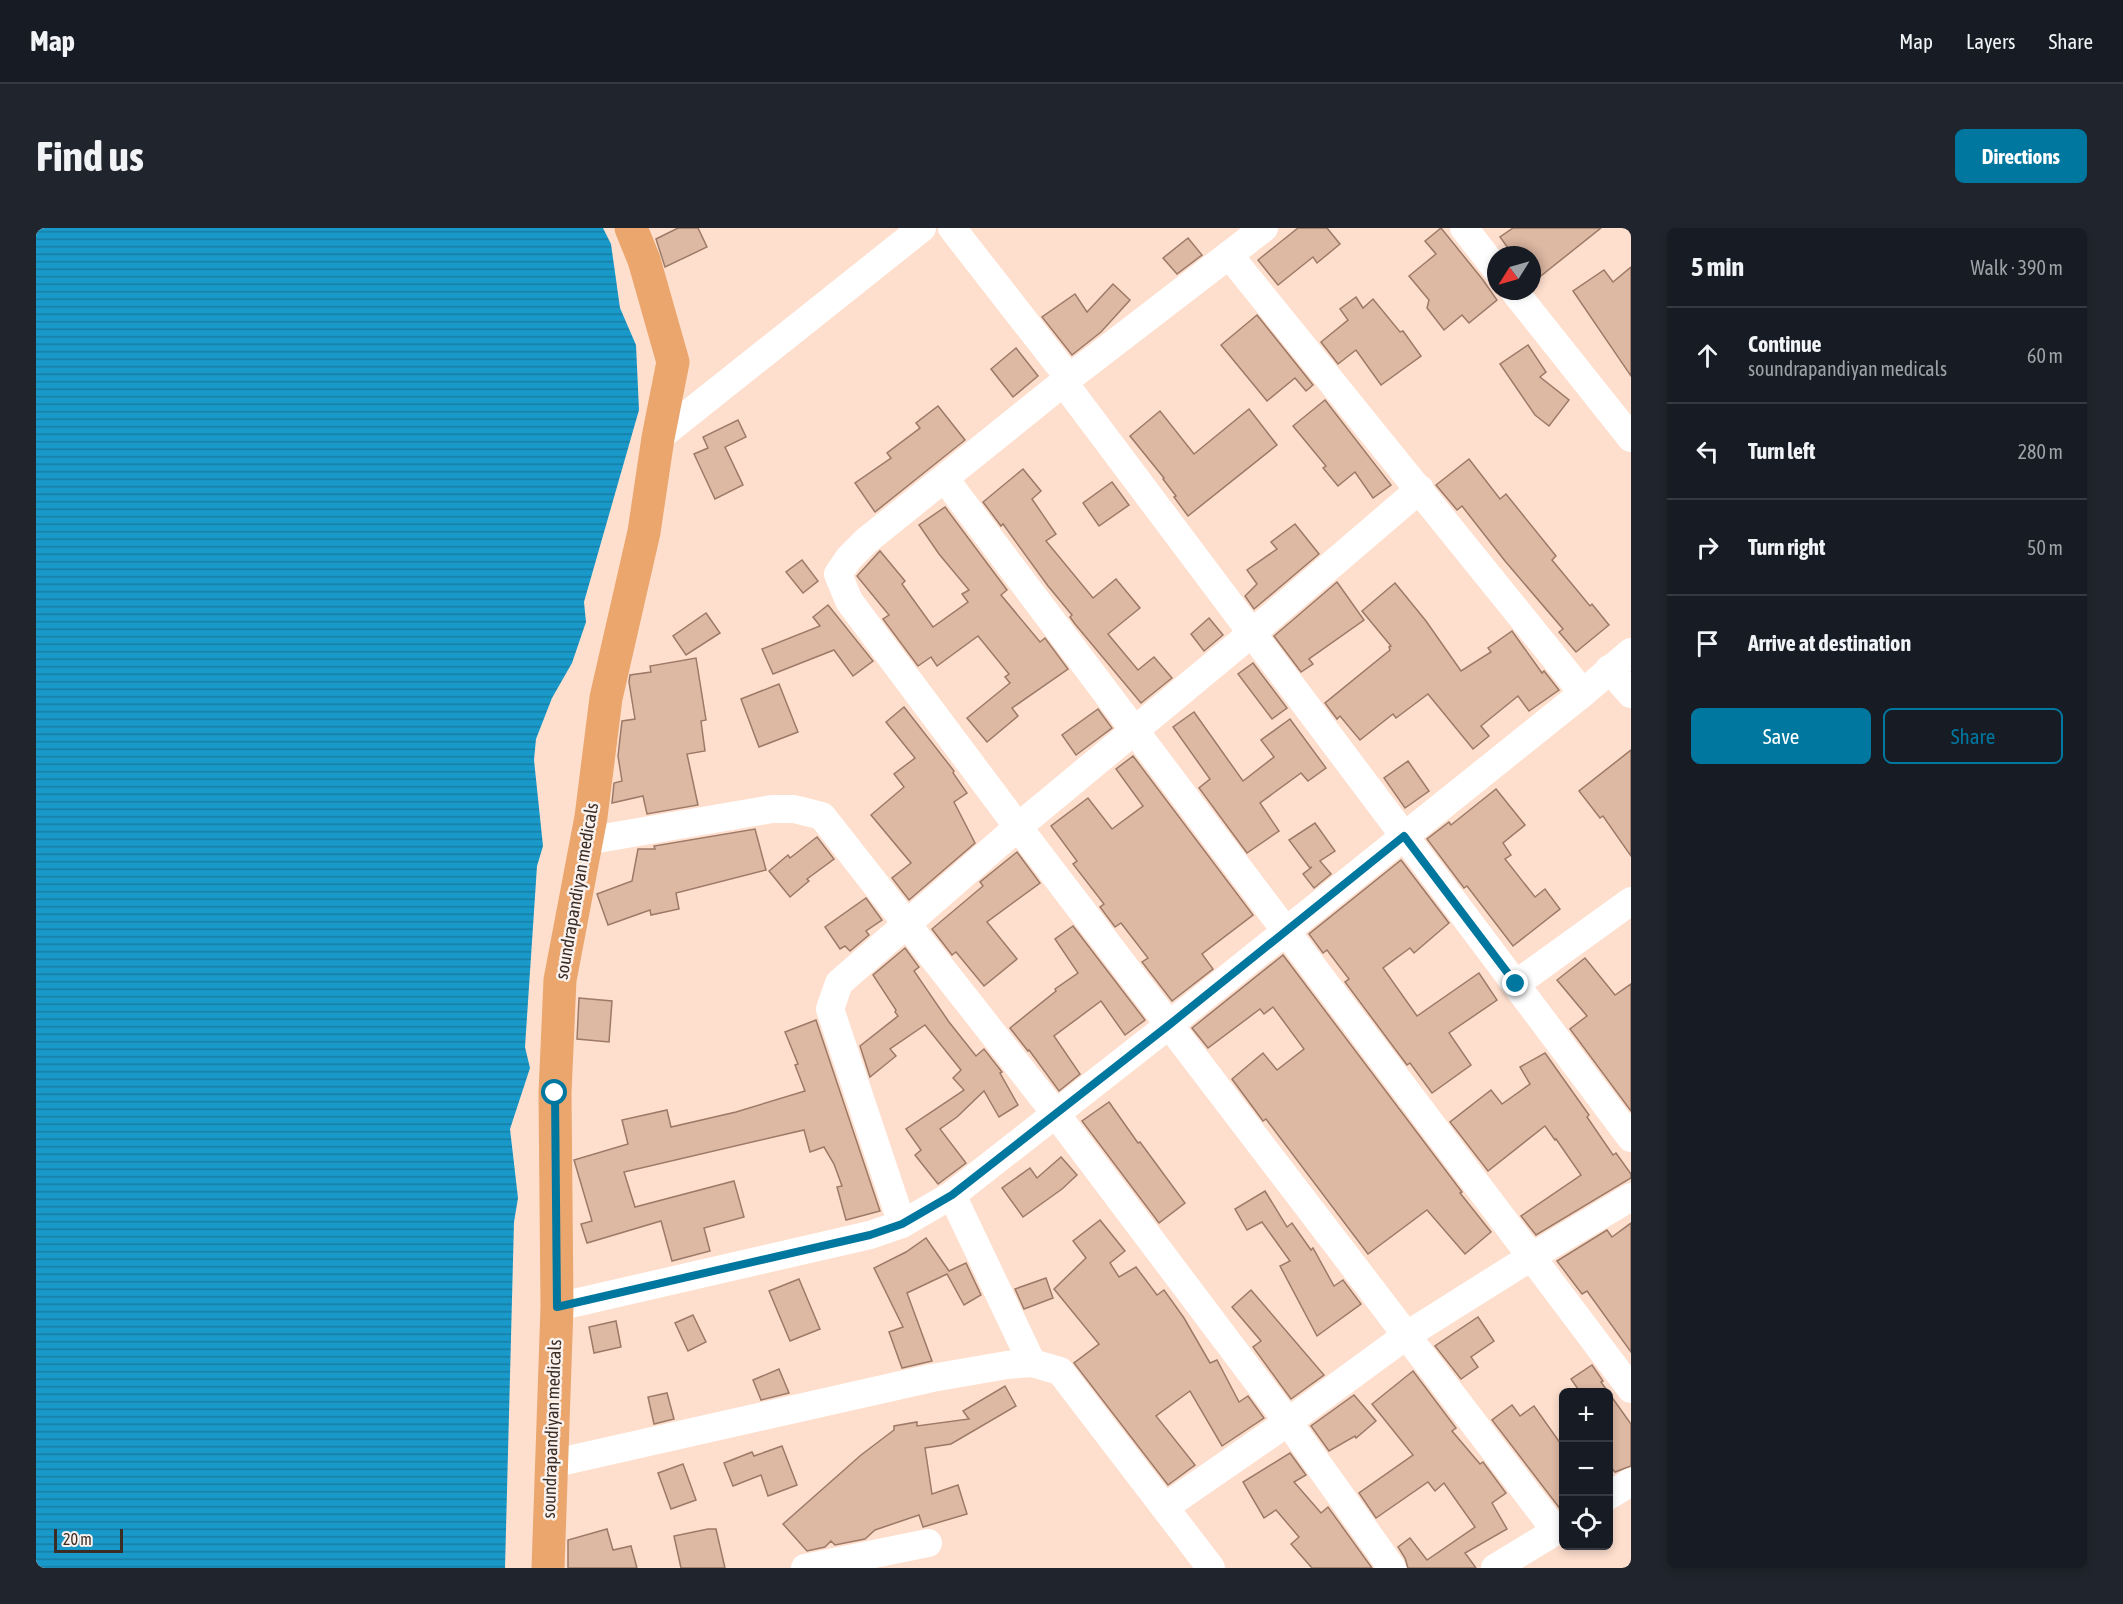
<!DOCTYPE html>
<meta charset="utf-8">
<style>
:root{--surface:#171b24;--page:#20242c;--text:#f1f3f6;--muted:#9ea1a6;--line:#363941;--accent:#00779f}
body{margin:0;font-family:"Asap Condensed",sans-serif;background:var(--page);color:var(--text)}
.controls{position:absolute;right:18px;bottom:18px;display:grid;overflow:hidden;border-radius:9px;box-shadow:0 3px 9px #0003}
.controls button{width:54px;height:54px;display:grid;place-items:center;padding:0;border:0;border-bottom:2px solid var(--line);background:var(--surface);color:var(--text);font:30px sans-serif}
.compass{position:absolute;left:1451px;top:18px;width:54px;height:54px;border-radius:50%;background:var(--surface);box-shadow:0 3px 9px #0003;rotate:233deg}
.scale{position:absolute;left:18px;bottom:15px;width:69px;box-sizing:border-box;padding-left:6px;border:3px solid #3b2c24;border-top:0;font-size:16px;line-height:21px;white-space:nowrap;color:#3b2c24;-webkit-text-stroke:4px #faf2ee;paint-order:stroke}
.stop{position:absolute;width:18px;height:18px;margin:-14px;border:4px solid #00779f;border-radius:50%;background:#fff}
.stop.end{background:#00779f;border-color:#fff;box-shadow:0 2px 6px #0008}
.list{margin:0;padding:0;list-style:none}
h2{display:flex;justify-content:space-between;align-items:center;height:78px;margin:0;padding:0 24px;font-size:26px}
h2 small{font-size:20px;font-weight:400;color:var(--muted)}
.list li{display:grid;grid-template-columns:39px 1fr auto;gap:18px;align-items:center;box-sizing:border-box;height:96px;padding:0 24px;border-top:2px solid var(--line)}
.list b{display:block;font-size:22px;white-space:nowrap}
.list p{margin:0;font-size:20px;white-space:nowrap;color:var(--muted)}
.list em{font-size:20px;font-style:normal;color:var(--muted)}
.actions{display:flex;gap:12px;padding:18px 24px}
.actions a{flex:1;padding:14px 0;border:2px solid var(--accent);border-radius:9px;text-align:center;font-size:21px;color:var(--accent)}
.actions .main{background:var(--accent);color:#fff}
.icon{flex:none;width:33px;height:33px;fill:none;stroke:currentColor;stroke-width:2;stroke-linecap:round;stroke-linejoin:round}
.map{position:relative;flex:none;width:1595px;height:1340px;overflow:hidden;border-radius:9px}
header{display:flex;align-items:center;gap:36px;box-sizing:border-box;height:84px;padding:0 30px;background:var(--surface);border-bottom:2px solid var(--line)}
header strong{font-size:28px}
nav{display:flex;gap:33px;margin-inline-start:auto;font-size:21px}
.intro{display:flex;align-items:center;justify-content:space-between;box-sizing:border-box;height:144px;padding:0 36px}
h1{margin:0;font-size:42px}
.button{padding:15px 27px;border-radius:9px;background:var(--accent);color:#fff;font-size:21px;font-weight:700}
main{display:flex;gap:36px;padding:0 36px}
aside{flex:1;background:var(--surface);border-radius:9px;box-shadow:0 3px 9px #0003}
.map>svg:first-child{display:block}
</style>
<header>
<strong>Map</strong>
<nav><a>Map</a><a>Layers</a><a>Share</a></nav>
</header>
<div class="intro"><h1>Find us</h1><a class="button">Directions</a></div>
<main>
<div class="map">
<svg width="1595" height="1340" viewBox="0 0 1595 1340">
<defs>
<pattern id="water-rules" width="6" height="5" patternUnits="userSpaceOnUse" patternTransform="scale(1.5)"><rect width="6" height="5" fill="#1899c9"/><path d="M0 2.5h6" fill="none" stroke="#177da3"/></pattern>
</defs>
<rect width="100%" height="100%" fill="#fedfce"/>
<!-- water -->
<polygon fill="url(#water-rules)" points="0,0 567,0 575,16 584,80 600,117 603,182 548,374 550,394 536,435 516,470 500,511 498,532 507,618 501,638 489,819 494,840 474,901 482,970 478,994 469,1340 0,1340"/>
<!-- building -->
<g fill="#ddb8a3" stroke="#9d7a67" stroke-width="1.5">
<polygon points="642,0 662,0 671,19 629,39 620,11"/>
<polygon points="1262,0 1291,0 1304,16 1281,35 1277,29 1242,57 1222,32"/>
<polygon points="1405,0 1447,52 1461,72 1433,95 1426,87 1408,102 1391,80 1393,72 1373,48 1400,26 1389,13"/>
<polygon points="1477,0 1565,0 1496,55 1496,27 1477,27 1464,9"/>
<polygon points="1152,10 1166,27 1141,46 1127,30"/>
<polygon points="1595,39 1595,148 1537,63 1568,42 1577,54"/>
<polygon points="1077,56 1094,72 1065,104 1036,127 1006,89 1039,66 1051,84"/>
<polygon points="1320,69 1327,80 1337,71 1364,104 1367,103 1385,128 1345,157 1320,122 1302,136 1285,114 1312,92 1304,81"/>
<polygon points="1221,87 1277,157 1270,163 1259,150 1231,173 1185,117"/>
<polygon points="1492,117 1510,144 1504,149 1533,172 1513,198 1499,187 1464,136"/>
<polygon points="980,120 1002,148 977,169 955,141"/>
<polygon points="1289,172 1355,257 1337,270 1319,244 1302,258 1287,240 1290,238 1257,198"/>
<polygon points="902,178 929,212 839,284 819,255 855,230 851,225 884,200 880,195"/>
<polygon points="1213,181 1241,217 1152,288 1138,269 1140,268 1127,251 1128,250 1094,208 1124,183 1158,226"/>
<polygon points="702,192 710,209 689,219 707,257 679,271 658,226 672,220 667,209"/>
<polygon points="1433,231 1464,271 1470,266 1520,328 1516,332 1554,378 1556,376 1573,397 1540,424 1523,404 1527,401 1469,333 1426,278 1421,282 1400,257"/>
<polygon points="987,241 1005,263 996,271 1020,306 1010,313 1057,370 1080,351 1104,380 1072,406 1102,442 1118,429 1136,450 1105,475 1039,396 1034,389 1036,387 1012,358 967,296 965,298 947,274"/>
<polygon points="1076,254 1093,277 1063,298 1047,275"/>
<polygon points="909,279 971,362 965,367 1004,414 1009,410 1032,441 976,480 982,488 951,514 931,490 974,455 969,449 973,446 942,408 901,438 895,429 882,438 847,391 853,387 821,348 844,323 869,353 866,356 897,399 932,374 926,366 933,362 903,326 883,297"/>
<polygon points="1259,296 1283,326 1218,381 1209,368 1221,356 1211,342 1241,321 1235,314"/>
<polygon points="766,332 782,353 767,365 750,344"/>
<polygon points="1301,354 1328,392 1273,431 1277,436 1265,444 1238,408"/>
<polygon points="1359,355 1390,393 1425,443 1455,424 1452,420 1476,403 1506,445 1508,443 1523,462 1493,483 1482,468 1445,498 1453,508 1437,521 1392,466 1360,490 1357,486 1324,512 1304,488 1301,491 1289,475 1354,422 1353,419 1355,418 1326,383"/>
<polygon points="792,377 837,433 817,448 798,422 737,446 726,421 784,398 777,389"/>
<polygon points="670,385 684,405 650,427 637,408"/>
<polygon points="1173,390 1187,407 1168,423 1155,406"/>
<polygon points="660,430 670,492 665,493 669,523 651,526 662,577 611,586 607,568 576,575 578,555 586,553 582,528 586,493 599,491 593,454 594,447 615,444 614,438"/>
<polygon points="1217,435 1251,480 1236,491 1202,446"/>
<polygon points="743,456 762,504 723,519 705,471"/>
<polygon points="868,479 918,543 917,545 931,565 918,574 939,615 873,672 856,650 875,635 835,587 868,559 858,546 879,530 850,494"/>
<polygon points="1062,481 1076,500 1040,527 1026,507"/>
<polygon points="1158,484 1207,553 1238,529 1225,512 1254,491 1290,540 1272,553 1265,545 1224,575 1243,603 1211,625 1163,560 1174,551 1137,499"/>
<polygon points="1595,522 1595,628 1567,588 1564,590 1543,563"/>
<polygon points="1097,528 1217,687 1166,726 1177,741 1136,773 1106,734 1112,730 1085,695 1079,699 1064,679 1068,676 1037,636 1041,633 1015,598 1052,570 1076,601 1107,578 1080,541"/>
<polygon points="1372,533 1393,563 1369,580 1348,550"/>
<polygon points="1460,561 1489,597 1467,615 1475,627 1469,631 1499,669 1509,661 1524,681 1477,718 1431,658 1428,660 1391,611 1413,594 1415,597"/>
<polygon points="1279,595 1299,623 1284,633 1295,646 1278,660 1267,646 1276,639 1274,640 1253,612"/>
<polygon points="719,601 730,642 640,665 643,681 615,687 614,682 572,697 561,666 596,653 602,621 619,621 618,618"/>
<polygon points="781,609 798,631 771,651 773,653 754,669 733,643 752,627 754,630"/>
<polygon points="981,624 1004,655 951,694 981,731 948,758 920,724 916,727 896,701 947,658 944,654"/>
<polygon points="1365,632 1413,695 1378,725 1374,720 1347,740 1381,788 1443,745 1461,772 1413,805 1435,837 1396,865 1374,835 1371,837 1309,754 1313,751 1291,722 1287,725 1273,706"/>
<polygon points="830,670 846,692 830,703 833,707 814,723 809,718 804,721 789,699"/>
<polygon points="1037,698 1109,792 1089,807 1065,773 1018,808 1044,846 1023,863 993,822 992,823 974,800 1020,763 1019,761 1042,745 1019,711"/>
<polygon points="869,720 883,739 878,743 913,794 940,828 948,821 966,844 964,845 982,877 963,889 948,863 921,889 904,901 930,935 902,956 879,927 885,922 870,901 928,862 917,850 925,842 889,797 854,821 860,828 834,849 824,818 862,788 859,784 860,782 837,747"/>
<polygon points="1247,727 1426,964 1424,965 1455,1004 1429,1026 1391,982 1332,1026 1230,891 1227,893 1196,851 1227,825 1241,842 1268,821 1237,779 1228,786 1224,781 1172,820 1156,800"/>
<polygon points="1549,730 1579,767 1595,756 1595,883 1534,801 1551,788 1521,752"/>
<polygon points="543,770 576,773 573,814 541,811"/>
<polygon points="780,792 844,983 810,992 801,959 806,958 798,936 788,919 774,924 768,902 588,944 599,979 698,953 708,989 668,1000 674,1023 636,1033 625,993 551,1015 545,996 556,993 538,932 592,916 586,892 631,882 635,899 700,884 769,863 759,837 762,836 749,804"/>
<polygon points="1509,825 1553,887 1551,889 1577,927 1580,925 1595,946 1595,950 1500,1007 1485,988 1545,947 1520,911 1519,912 1509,898 1452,943 1414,894 1455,862 1466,876 1494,856 1484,839"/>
<polygon points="1073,874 1102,915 1104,914 1149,975 1123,995 1046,893"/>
<polygon points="1025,929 1041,947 1026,961 987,989 966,960 994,940 1001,950"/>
<polygon points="1229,963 1251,999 1256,995 1275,1022 1277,1020 1298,1058 1307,1052 1325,1076 1281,1108 1244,1038 1254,1033 1226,994 1211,1002 1199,981"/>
<polygon points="1064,992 1089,1023 1074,1035 1083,1049 1100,1039 1121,1067 1128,1062 1148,1090 1174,1135 1181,1132 1203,1174 1212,1168 1228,1190 1186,1218 1154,1163 1120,1188 1159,1237 1132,1257 1038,1135 1063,1116 1018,1061 1050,1030 1037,1013"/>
<polygon points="1595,995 1595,1124 1551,1063 1546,1066 1521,1033 1571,1002 1576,1009"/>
<polygon points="890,1010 913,1043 930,1035 945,1067 928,1077 911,1046 871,1065 896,1133 866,1140 853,1104 867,1099 838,1040 870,1024"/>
<polygon points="1010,1050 1017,1070 988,1081 979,1061"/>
<polygon points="763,1051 784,1101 754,1113 733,1063"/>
<polygon points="1215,1062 1288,1147 1255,1171 1217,1119 1225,1113 1196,1079"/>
<polygon points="657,1087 670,1114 652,1123 639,1095"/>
<polygon points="1442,1089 1458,1113 1435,1129 1442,1139 1425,1151 1399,1118"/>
<polygon points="580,1093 585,1119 558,1125 553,1099"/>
<polygon points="1556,1137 1567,1153 1565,1154 1595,1196 1595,1238 1579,1244 1572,1236 1572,1164 1544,1164 1535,1151"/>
<polygon points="743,1141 753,1165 725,1172 717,1152"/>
<polygon points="1377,1143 1420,1200 1416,1203 1444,1236 1447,1234 1470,1265 1456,1275 1471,1301 1429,1325 1440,1340 1372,1340 1369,1330 1362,1319 1374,1310 1391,1332 1439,1299 1408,1255 1399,1263 1392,1254 1340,1290 1323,1265 1377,1227 1336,1176"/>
<polygon points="969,1158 980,1178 915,1216 889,1220 896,1266 922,1257 931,1286 887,1299 883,1287 839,1302 829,1311 799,1317 795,1313 789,1319 771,1323 747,1296 825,1227 858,1202 858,1198 881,1194 881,1198 933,1191 927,1183"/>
<polygon points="631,1165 638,1191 618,1196 612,1169"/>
<polygon points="1318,1167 1340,1193 1320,1210 1319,1208 1293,1223 1275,1198"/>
<polygon points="1476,1177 1484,1188 1498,1178 1527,1219 1527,1282 1525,1282 1456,1192"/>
<polygon points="746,1218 761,1257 732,1268 725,1247 697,1258 688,1235 716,1224 718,1228"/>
<polygon points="1254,1225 1270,1247 1258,1254 1285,1285 1292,1279 1336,1340 1276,1340 1255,1316 1263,1309 1240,1282 1228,1290 1207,1254"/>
<polygon points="647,1236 660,1272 635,1281 622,1245"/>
<polygon points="571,1301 577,1322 595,1318 601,1340 532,1340 532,1312"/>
<polygon points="672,1301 680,1301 689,1340 645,1340 638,1308"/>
</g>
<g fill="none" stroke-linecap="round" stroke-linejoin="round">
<!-- minor -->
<g stroke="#fff" stroke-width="28">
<polyline points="916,0 1033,150"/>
<polyline points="1228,0 1033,150 830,313 813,330 802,346 813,373 982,599 1520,1303 1528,1298"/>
<polyline points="1428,0 1460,41"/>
<polyline points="1193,27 1547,465"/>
<polyline points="1478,63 1595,210"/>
<polyline points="1028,155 1595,910"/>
<polyline points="622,210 886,0"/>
<polyline points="909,251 1595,1161"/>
<polyline points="1573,441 1595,466"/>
<polyline points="550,613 736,581 758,581 786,588 1020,886 1252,1194 1356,1340"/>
<polyline points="1480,756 1595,673"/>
<polyline points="916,967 996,1135"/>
<polyline points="866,996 794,781 803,755 982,599 1216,405 1384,261"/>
<polyline points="521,1079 834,1007 866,996 916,967 1133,797 1547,465 1595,424"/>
<polyline points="515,1236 896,1150 971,1137 996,1135 1024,1143 1175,1340"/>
<polyline points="1572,1268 1595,1254"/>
<polyline points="1129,1279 1252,1194 1371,1107 1495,1029 1595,969"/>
<polyline points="769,1340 892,1315"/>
<polyline points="1459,1340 1520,1303"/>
</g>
<!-- major -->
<polyline stroke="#eaa66d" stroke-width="33" points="512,1340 521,1079 519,865 524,752 555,589 570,470 608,304 622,210 637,134 608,32 595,0"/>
</g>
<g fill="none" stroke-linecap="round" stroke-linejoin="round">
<!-- route -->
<polyline stroke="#00779f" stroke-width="8" points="519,865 521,1079 834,1007 866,996 916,967 1133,797 1368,608 1480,756"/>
</g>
<g text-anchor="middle" stroke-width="5" stroke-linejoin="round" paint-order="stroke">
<!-- street labels -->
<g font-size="18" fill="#3b2c24" stroke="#faf2ee">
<text transform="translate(541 663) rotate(-80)" y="6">soundrapandiyan medicals</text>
<text transform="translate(516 1201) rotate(-88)" y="6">soundrapandiyan medicals</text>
</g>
</g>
</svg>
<div class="controls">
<button>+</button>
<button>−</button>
<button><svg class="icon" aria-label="locate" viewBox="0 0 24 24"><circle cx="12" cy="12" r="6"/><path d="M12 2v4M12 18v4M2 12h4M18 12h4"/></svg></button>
</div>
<svg class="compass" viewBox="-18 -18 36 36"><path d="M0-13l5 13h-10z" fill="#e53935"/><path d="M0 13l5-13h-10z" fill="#9ea1a6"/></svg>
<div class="scale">20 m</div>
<div class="stop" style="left:519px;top:865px"></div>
<div class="stop end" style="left:1480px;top:756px"></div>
</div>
<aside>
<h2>5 min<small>Walk · 390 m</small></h2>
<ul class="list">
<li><svg class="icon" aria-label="ahead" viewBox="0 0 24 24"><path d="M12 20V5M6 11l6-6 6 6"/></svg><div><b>Continue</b><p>soundrapandiyan medicals</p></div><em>60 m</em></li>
<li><svg class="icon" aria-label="left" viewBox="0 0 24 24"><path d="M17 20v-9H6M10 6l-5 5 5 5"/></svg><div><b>Turn left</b></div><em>280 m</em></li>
<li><svg class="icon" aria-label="right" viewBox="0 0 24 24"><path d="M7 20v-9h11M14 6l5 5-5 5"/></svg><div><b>Turn right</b></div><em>50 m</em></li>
<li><svg class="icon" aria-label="arrive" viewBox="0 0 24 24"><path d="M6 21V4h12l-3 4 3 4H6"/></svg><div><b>Arrive at destination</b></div></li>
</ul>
<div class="actions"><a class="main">Save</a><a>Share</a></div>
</aside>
</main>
